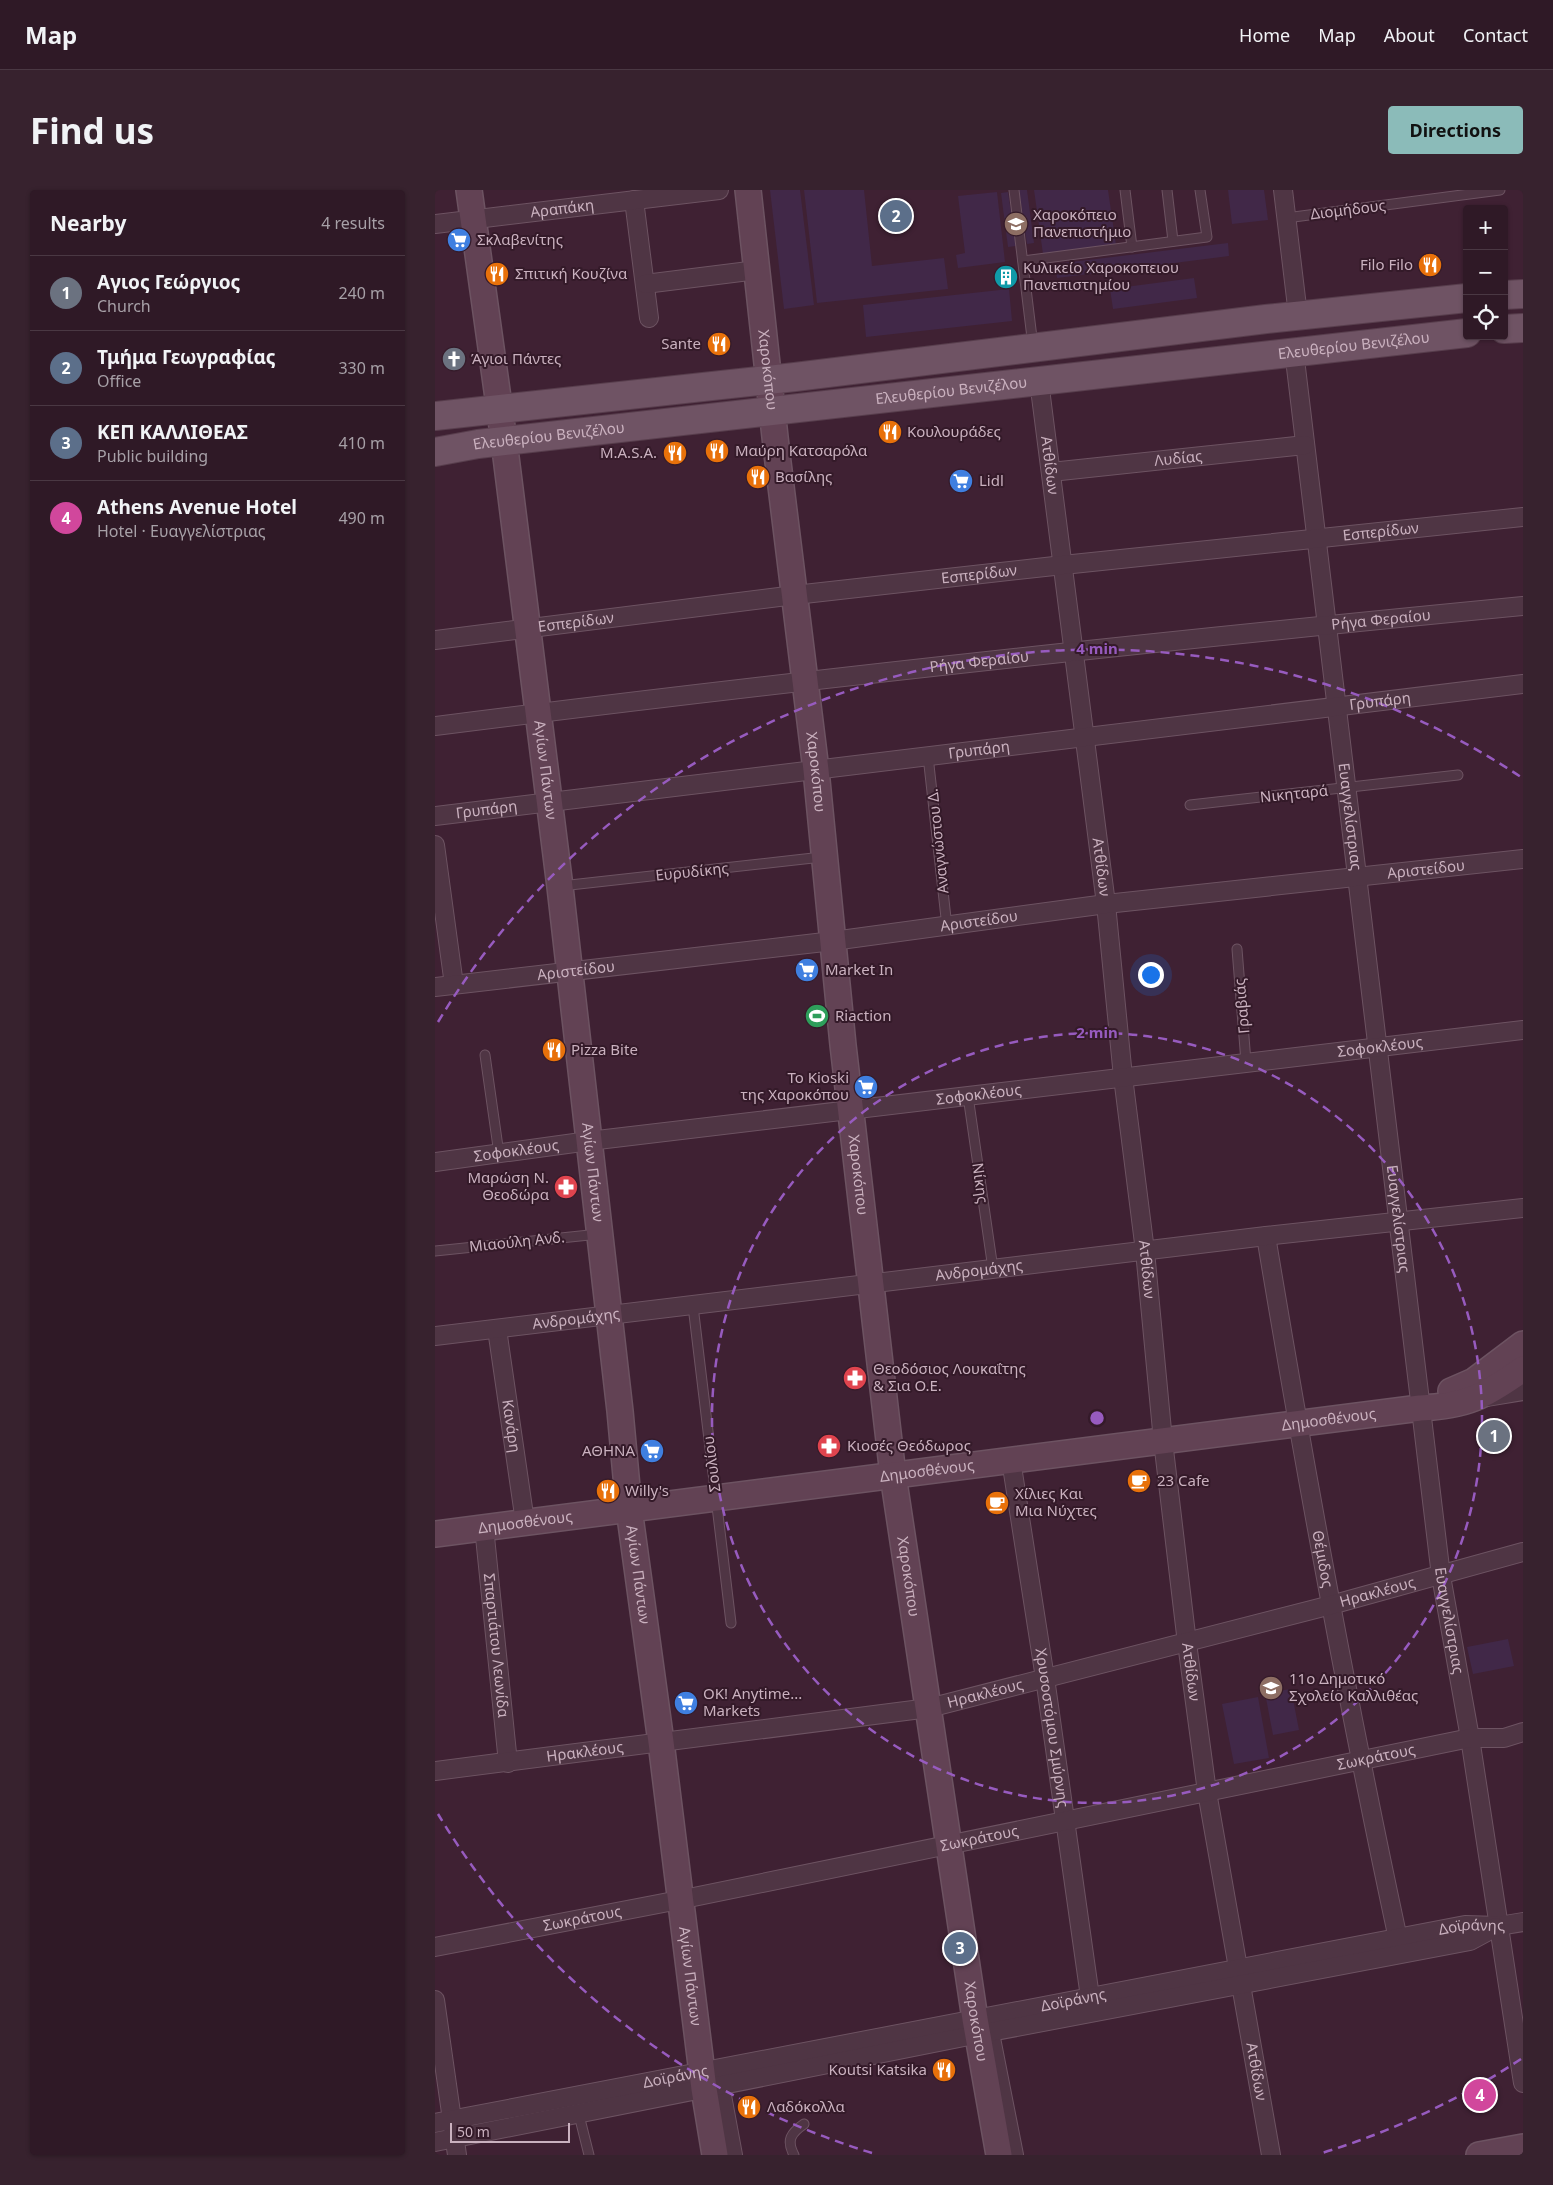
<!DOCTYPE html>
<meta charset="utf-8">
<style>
:root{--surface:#2f1926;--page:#37222e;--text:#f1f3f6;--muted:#a7a0a7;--line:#4a3843;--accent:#8bbbb9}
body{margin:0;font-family:"Noto Sans",sans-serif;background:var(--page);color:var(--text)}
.controls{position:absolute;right:15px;top:15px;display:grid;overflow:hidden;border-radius:5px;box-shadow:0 1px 4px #0004}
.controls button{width:45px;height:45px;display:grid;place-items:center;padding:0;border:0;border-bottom:1px solid var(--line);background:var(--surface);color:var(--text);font:25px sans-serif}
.scale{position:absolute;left:15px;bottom:12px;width:120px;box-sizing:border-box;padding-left:5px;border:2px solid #cab1bf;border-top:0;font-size:14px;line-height:18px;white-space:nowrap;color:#cab1bf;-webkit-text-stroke:4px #341a29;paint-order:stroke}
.you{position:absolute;left:715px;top:784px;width:18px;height:18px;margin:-12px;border:4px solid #fff;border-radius:50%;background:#1a73e8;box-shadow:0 0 0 8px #1a73e833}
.badge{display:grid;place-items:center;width:32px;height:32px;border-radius:50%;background:var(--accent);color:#fff;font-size:16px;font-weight:700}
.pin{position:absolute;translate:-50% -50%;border:2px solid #fff;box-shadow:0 1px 5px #0006}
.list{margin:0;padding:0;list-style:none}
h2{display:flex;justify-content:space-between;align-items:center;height:65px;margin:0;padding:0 20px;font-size:21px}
h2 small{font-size:16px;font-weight:400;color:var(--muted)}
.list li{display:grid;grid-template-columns:32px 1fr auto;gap:15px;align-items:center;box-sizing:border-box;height:75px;padding:0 20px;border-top:1px solid var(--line)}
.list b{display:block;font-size:19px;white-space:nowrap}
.list p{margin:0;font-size:16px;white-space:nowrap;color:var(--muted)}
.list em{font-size:16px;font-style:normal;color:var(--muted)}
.icon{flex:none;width:28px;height:28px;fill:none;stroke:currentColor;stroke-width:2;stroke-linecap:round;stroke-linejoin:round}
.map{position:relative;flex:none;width:1088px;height:1965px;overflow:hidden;border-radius:5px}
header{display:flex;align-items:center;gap:30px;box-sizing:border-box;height:70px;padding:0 25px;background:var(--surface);border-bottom:1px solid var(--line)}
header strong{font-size:24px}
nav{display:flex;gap:28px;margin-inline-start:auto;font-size:18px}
.intro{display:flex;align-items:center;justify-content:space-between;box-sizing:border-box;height:120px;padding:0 30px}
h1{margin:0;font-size:35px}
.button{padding:12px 22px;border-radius:5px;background:var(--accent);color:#111;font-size:18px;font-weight:700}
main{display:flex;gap:30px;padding:0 30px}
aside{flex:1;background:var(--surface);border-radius:5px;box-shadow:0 1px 4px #0004}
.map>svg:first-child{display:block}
</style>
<header>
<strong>Map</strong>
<nav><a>Home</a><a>Map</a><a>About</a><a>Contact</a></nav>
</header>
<div class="intro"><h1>Find us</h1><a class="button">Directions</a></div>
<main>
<aside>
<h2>Nearby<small>4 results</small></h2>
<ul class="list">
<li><span class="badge" style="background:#6b7280">1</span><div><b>Αγιος Γεώργιος</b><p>Church</p></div><em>240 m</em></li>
<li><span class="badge" style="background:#5c6f8a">2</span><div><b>Τμήμα Γεωγραφίας</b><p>Office</p></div><em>330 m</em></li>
<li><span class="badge" style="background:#5c6f8a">3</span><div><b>ΚΕΠ ΚΑΛΛΙΘΕΑΣ</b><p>Public building</p></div><em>410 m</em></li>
<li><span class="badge" style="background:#d1479c">4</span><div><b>Athens Avenue Hotel</b><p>Hotel · Ευαγγελίστριας</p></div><em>490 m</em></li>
</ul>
</aside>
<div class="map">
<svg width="1088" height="1965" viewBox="0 0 1088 1965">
<rect width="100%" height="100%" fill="#3f2133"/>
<!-- green -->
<g fill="#412848">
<polygon points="335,0 365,0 379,115 349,119"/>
<polygon points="369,0 429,0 437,76 509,68 513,99 382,113"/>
<polygon points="584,0 592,0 599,53 592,54"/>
<polygon points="599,0 673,0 681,55 608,64"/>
<polygon points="793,0 829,0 833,30 797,34"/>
<polygon points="562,2 570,72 523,78 521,65 530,63 523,6"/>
<polygon points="573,2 581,56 573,57 566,3"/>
<polygon points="793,53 794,66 622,88 620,74"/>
<polygon points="759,88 762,108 678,119 675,99"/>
<polygon points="574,99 577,131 431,147 428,115"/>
<polygon points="1073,1449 1079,1476 1038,1484 1032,1457"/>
<polygon points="856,1499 864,1540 838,1545 830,1503"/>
<polygon points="823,1507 834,1568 799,1574 787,1514"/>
</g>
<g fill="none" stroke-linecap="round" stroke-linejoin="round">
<!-- lane casing -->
<g stroke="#6d5362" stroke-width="11">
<g id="lane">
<polyline points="579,0 598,156"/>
<polyline points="690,0 697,57"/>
<polyline points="732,0 738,51"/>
<polyline points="851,28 1065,0"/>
<polyline points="588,71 772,47 765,0"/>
<polyline points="493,566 512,737"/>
<polyline points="755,615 1023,585"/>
<polyline points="126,696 387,667"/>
<polyline points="802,759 811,872"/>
<polyline points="50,865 64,964"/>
<polyline points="533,906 558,1079"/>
<polyline points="0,1061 164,1044"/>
<polyline points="258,1116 296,1433"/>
<polyline points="144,1925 154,1965"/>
<path d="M359,1965C351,1950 356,1943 369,1934"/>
</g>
</g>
<!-- street casing -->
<g stroke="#6d5362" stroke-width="20">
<g id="street">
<polyline points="848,0 863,125"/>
<polyline points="199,10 214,128"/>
<path id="s1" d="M0,34L284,0"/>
<polyline points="210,94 322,80"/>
<path id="s2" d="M859,161L1006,1386L1035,1548L1088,1893"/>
<path id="s3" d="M604,191L671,714L688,887L710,1061L728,1251L752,1453L772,1602L836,1965"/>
<path id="s4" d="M616,282L870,255"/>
<path id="s5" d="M0,450L360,405L628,375L1088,327"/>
<path id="s6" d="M0,536C362,490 725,451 1088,416"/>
<path id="s7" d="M0,626L1088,494"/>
<polyline points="0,655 19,795"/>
<path id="s8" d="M0,797L398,751L671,714L1088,669"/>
<path id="s9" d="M0,972L154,951L1088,840"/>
<path id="s10" d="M831,1046C870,1281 913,1516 963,1749"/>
<path id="s11" d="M62,1139L90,1332"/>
<path id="s12" d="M0,1146L831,1046L1088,1018"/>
<polyline points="1052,1207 1088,1201"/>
<path id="s13" d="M576,1270L610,1488L655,1807"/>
<path id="s14" d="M49,1337L73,1573"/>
<path id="s15" d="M0,1581L494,1518L896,1415L1088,1362"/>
<path id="s16" d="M0,1757L244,1710L1035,1548H1069L1088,1542"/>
<polyline points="0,1810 22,1965"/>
<polyline points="555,1843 579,1965"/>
<polyline points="283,1884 298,1965"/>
<path id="s17" d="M0,1933L1030,1735L1064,1736L1088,1732"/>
<polyline points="0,1952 534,1846 1035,1751 1061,1737"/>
</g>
</g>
<!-- secondary casing -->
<g stroke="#6d5362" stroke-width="28">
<g id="secondary">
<path id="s18" d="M34,0L69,251L125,697L185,1221L194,1319L226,1552L269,1899L280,1965"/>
<path id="s19" d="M313,0L341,256L381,580L408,855L458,1285L540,1829L564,1965"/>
<polyline points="1016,1201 1039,1191 1088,1154"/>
<path id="s20" d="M0,1344L985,1218C1032,1216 1050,1206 1088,1179"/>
<polyline points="1044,1965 1088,1957"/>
</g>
</g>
<!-- primary casing -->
<g stroke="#583e4d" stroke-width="30">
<g id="primary">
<polyline points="1069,105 1088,104"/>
<polyline points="1069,139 1088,138"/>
<polyline points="0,226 360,187 831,129 1032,108"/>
<path id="s21" d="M0,262L43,254L1032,143"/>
</g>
</g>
<!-- lane -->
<use href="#lane" stroke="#4f3544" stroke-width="9"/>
<!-- street -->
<use href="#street" stroke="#4f3544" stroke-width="18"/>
<!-- secondary -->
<use href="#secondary" stroke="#624254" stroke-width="25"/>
<!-- primary -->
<use href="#primary" stroke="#6f5364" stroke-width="28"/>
</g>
<!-- distance rings -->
<g fill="none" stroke="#975bbf" stroke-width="2.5" stroke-dasharray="9 6">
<circle cx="662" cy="1228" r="385"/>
<path d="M1086 1869A769 769 0 0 1 887 1963M437 1963A769 769 0 0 1 3 1624M3 832A769 769 0 0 1 1086 587"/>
</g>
<!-- icons -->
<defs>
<g id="university-disc" transform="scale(1.25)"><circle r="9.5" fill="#8d6e63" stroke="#341a29"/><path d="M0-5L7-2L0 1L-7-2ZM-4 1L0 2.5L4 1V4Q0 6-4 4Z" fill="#fff"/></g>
<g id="supermarket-disc" transform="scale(1.25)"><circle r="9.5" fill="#3f7fe0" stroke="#341a29"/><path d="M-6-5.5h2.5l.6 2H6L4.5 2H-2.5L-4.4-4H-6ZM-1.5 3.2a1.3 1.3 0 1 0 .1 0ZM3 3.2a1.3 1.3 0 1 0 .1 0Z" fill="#fff"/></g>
<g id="restaurant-disc" transform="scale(1.25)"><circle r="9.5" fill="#e8710a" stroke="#341a29"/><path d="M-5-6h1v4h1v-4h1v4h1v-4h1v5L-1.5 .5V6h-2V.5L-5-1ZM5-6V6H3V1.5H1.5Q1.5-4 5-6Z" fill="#fff"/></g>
<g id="building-disc" transform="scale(1.25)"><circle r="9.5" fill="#0f9aa8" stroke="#341a29"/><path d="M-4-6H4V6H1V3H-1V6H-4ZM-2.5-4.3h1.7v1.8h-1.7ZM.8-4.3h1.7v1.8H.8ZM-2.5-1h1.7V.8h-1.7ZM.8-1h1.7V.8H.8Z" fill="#fff"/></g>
<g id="church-disc" transform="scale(1.25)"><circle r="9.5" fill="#6b7280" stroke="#341a29"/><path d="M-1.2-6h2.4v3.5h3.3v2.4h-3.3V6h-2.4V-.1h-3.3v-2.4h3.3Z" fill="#fff"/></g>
<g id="stadium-disc" transform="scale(1.25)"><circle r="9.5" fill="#2e9e5b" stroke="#341a29"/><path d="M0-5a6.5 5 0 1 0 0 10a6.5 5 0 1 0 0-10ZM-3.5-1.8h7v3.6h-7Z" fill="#fff"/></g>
<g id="pharmacy-disc" transform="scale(1.25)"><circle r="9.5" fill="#e0444e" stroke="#341a29"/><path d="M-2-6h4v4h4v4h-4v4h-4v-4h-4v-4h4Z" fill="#fff"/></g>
<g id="cafe-disc" transform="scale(1.25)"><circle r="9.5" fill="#e8710a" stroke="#341a29"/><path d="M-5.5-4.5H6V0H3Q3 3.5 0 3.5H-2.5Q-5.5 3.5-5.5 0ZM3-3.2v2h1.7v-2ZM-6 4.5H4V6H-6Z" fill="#fff"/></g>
<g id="school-disc" transform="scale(1.25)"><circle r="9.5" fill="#8d6e63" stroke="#341a29"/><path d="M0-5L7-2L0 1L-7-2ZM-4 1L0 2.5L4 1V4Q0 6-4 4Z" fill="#fff"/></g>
</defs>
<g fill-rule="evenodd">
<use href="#university-disc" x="581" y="34"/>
<use href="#supermarket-disc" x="24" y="50"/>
<use href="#restaurant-disc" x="995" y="75"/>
<use href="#restaurant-disc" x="62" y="84"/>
<use href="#building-disc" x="571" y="87"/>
<use href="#restaurant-disc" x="284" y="154"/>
<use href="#church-disc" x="19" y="169"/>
<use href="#restaurant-disc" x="455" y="242"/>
<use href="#restaurant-disc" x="282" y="261"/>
<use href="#restaurant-disc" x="240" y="263"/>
<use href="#restaurant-disc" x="323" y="287"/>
<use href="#supermarket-disc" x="526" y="291"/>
<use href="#supermarket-disc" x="372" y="780"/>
<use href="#stadium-disc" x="382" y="826"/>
<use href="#restaurant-disc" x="119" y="860"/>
<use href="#supermarket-disc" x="431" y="897"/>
<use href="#pharmacy-disc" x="131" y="997"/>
<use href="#pharmacy-disc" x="420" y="1188"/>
<use href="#pharmacy-disc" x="394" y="1256"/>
<use href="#supermarket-disc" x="217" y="1261"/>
<use href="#cafe-disc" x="704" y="1291"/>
<use href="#restaurant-disc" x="173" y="1301"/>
<use href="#cafe-disc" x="562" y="1313"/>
<use href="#school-disc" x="836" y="1498"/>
<use href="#supermarket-disc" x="251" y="1513"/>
<use href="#restaurant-disc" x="509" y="1880"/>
<use href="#restaurant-disc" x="314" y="1917"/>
</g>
<g text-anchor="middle" stroke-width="4" stroke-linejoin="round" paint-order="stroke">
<!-- street labels -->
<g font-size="15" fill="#cab1bf" stroke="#341a29">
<text dy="5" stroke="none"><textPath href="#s1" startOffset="128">Αραπάκη</textPath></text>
<text transform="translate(913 20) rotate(-7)" y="5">Διομήδους</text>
<text dy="5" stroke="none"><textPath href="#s21" startOffset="925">Ελευθερίου Βενιζέλου</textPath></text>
<text dy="5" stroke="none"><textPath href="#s19" startOffset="181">Χαροκόπου</textPath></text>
<text dy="5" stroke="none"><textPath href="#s21" startOffset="520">Ελευθερίου Βενιζέλου</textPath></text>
<text dy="5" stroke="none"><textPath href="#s21" startOffset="115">Ελευθερίου Βενιζέλου</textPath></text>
<text dy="5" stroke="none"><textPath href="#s4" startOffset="128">Λυδίας</textPath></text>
<text dy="5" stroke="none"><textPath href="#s3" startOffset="85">Ατθίδων</textPath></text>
<text dy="5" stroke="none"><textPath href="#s5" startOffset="952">Εσπερίδων</textPath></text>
<text dy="5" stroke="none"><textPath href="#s5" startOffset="548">Εσπερίδων</textPath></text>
<text dy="5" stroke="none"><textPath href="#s6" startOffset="952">Ρήγα Φεραίου</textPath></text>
<text dy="5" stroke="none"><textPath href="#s5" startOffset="142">Εσπερίδων</textPath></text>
<text dy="5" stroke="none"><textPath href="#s6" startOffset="548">Ρήγα Φεραίου</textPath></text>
<text dy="5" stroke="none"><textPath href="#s7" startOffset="952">Γρυπάρη</textPath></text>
<text dy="5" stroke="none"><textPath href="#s7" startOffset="548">Γρυπάρη</textPath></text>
<text dy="5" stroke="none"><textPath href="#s18" startOffset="585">Αγίων Πάντων</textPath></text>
<text dy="5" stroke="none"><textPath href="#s19" startOffset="586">Χαροκόπου</textPath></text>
<text transform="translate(859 604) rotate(-6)" y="5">Νικηταρά</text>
<text dy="5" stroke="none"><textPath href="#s7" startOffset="52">Γρυπάρη</textPath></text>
<text dy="5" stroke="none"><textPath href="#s2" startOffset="469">Ευαγγελίστριας</textPath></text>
<text transform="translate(503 651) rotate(-96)" y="5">Αναγνώστου Δ.</text>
<text dy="5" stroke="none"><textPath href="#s3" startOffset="490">Ατθίδων</textPath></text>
<text dy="5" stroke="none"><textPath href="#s8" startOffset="998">Αριστείδου</textPath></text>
<text transform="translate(257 682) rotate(-6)" y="5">Ευρυδίκης</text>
<text dy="5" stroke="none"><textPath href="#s8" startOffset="548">Αριστείδου</textPath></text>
<text dy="5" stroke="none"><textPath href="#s8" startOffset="142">Αριστείδου</textPath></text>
<text transform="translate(807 816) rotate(-95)" y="5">Γραβιάς</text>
<text dy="5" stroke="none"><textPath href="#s9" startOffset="952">Σοφοκλέους</textPath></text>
<text dy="5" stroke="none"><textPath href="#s9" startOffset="548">Σοφοκλέους</textPath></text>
<text dy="5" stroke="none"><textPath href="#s9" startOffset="82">Σοφοκλέους</textPath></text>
<text dy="5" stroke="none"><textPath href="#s18" startOffset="990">Αγίων Πάντων</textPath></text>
<text dy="5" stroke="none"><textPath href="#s19" startOffset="991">Χαροκόπου</textPath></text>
<text transform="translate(545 993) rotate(82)" y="5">Νίκης</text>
<text dy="5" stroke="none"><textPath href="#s2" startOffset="874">Ευαγγελίστριας</textPath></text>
<text transform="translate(82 1052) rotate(-6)" y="5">Μιαούλη Ανδ.</text>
<text dy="5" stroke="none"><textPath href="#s3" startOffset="895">Ατθίδων</textPath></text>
<text dy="5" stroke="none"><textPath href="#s12" startOffset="548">Ανδρομάχης</textPath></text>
<text dy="5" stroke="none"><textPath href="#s12" startOffset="142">Ανδρομάχης</textPath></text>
<text dy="5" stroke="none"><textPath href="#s20" startOffset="901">Δημοσθένους</textPath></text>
<text dy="5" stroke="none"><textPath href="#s11" startOffset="98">Κανάρη</textPath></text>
<text transform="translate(277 1274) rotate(-97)" y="5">Σουλίου</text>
<text dy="5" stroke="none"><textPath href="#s20" startOffset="496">Δημοσθένους</textPath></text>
<text dy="5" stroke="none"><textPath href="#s20" startOffset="91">Δημοσθένους</textPath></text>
<text dy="5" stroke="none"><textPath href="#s10" startOffset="328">Θέμιδος</textPath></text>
<text dy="5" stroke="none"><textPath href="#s18" startOffset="1395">Αγίων Πάντων</textPath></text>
<text dy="5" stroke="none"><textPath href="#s19" startOffset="1396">Χαροκόπου</textPath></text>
<text dy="5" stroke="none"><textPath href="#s15" startOffset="961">Ηρακλέους</textPath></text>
<text dy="5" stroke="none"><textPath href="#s2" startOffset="1279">Ευαγγελίστριας</textPath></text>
<text dy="5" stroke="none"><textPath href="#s14" startOffset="119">Σπαρτιάτου Λεωνίδα</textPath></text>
<text dy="5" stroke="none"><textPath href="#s3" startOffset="1300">Ατθίδων</textPath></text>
<text dy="5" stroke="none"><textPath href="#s15" startOffset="556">Ηρακλέους</textPath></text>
<text dy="5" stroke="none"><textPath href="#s13" startOffset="271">Χρυσοστόμου Σμύρνης</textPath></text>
<text dy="5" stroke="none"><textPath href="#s15" startOffset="151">Ηρακλέους</textPath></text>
<text dy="5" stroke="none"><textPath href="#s16" startOffset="960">Σωκράτους</textPath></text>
<text dy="5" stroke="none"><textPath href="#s16" startOffset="555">Σωκράτους</textPath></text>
<text dy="5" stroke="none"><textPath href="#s16" startOffset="150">Σωκράτους</textPath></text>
<text dy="5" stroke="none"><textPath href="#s17" startOffset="1055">Δοϊράνης</textPath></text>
<text dy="5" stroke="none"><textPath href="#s18" startOffset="1800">Αγίων Πάντων</textPath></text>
<text dy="5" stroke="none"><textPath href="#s17" startOffset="650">Δοϊράνης</textPath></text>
<text dy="5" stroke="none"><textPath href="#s19" startOffset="1846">Χαροκόπου</textPath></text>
<text dy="5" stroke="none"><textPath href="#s3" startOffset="1705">Ατθίδων</textPath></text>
<text dy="5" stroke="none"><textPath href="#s17" startOffset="245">Δοϊράνης</textPath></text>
</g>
<!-- poi labels -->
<g font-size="15" fill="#cab1bf" stroke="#341a29" text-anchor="start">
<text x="598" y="30">Χαροκόπειο<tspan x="598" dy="17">Πανεπιστήμιο</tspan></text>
<text x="42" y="55">Σκλαβενίτης</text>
<text x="978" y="80" text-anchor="end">Filo Filo</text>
<text x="588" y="83">Κυλικείο Χαροκοπειου<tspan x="588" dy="17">Πανεπιστημίου</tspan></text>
<text x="80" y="89">Σπιτική Κουζίνα</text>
<text x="266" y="159" text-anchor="end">Sante</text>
<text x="36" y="174">Άγιοι Πάντες</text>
<text x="472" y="247">Κουλουράδες</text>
<text x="300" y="266">Μαύρη Κατσαρόλα</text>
<text x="222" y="268" text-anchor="end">M.A.S.A.</text>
<text x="340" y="292">Βασίλης</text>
<text x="544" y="296">Lidl</text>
<text x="390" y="785">Market In</text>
<text x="400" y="831">Riaction</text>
<text x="136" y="865">Pizza Bite</text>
<text x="414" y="893" text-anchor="end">Το Kioski<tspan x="414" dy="17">της Χαροκόπου</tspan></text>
<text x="114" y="993" text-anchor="end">Μαρώση Ν.<tspan x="114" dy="17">Θεοδώρα</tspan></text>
<text x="438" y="1184">Θεοδόσιος Λουκαΐτης<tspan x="438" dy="17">&amp; Σια Ο.Ε.</tspan></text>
<text x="412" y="1261">Κιοσές Θεόδωρος</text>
<text x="200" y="1266" text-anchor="end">ΑΘΗΝΑ</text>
<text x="722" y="1296">23 Cafe</text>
<text x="190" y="1306">Willy's</text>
<text x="580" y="1309">Χίλιες Και<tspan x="580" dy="17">Μια Νύχτες</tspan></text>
<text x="854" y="1494">11ο Δημοτικό<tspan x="854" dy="17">Σχολείο Καλλιθέας</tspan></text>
<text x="268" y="1509">OK! Anytime...<tspan x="268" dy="17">Markets</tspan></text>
<text x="492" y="1885" text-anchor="end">Koutsi Katsika</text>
<text x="332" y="1922">Λαδόκολλα</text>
</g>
</g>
<circle cx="662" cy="1228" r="8" fill="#975bbf" stroke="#341a29" stroke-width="2.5"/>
<g font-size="15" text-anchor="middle" font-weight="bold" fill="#975bbf" stroke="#341a29" stroke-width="4" stroke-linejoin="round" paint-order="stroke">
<text x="662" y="464">4 min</text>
<text x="662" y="848">2 min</text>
</g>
</svg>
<div class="controls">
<button>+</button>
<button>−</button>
<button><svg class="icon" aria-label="locate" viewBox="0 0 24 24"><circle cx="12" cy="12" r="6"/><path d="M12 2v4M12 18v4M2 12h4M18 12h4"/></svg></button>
</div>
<div class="scale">50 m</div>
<div class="you"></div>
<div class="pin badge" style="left:1059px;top:1246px;background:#6b7280">1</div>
<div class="pin badge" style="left:461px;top:26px;background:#5c6f8a">2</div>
<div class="pin badge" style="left:525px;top:1758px;background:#5c6f8a">3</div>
<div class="pin badge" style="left:1045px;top:1905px;background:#d1479c">4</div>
</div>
</main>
